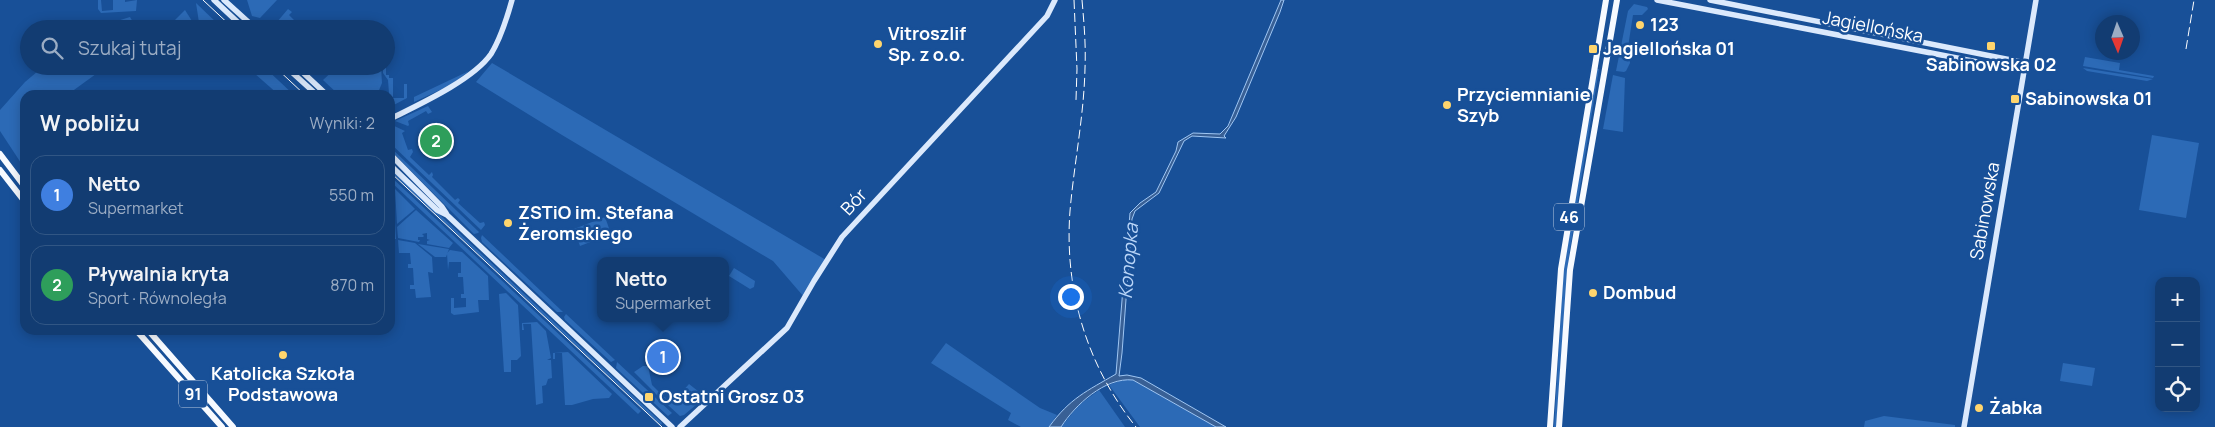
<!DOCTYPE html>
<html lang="pl">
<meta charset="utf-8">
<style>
:root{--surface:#123c72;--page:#1f477a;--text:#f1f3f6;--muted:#9cadc4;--line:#315684;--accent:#e797bd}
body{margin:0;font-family:Manrope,sans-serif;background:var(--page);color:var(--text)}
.controls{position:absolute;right:15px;bottom:15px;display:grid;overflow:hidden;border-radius:10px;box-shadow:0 2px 12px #0003}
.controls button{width:45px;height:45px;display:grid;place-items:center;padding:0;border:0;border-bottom:1px solid var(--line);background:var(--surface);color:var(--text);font:25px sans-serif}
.compass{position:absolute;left:2095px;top:15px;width:45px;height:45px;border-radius:50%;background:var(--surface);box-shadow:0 2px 12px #0003;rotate:178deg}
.you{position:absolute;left:1070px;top:296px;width:18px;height:18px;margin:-12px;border:4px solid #fff;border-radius:50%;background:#1a73e8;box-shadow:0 0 0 8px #1a73e833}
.badge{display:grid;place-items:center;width:32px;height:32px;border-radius:50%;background:var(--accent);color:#fff;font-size:16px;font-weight:700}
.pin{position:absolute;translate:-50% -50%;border:2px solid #fff;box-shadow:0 1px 5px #0006}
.popup{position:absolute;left:597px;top:257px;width:132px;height:65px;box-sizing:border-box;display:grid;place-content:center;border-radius:10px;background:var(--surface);filter:drop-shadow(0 1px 4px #0005);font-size:16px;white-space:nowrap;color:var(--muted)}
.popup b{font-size:19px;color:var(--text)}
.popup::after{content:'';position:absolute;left:50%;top:100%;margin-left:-10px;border:10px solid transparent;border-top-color:var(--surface)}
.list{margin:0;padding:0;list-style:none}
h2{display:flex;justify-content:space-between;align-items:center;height:65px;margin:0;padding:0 20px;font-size:21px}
h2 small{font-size:16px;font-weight:400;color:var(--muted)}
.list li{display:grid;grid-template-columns:32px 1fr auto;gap:15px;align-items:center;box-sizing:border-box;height:80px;margin:0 10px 10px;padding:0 10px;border:1px solid var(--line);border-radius:15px}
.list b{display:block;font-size:19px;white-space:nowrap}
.list p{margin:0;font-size:16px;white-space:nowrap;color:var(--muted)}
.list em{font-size:16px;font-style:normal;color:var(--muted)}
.icon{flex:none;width:28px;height:28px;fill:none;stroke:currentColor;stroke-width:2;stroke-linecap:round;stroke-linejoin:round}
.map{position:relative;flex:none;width:2215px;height:427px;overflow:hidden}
.search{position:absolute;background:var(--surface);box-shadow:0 2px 12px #0003;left:20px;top:20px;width:375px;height:55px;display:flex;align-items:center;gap:12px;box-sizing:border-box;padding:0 18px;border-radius:28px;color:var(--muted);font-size:19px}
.panel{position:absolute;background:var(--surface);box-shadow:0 2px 12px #0003;left:20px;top:90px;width:375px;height:245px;border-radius:15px}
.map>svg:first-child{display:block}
</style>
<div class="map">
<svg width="2215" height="427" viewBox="0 0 2215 427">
<rect width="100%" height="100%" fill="#185098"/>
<!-- green -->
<g fill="#2c6ab6">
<polygon points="98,0 101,0 102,11 113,10 113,0 125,0 125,2 137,0 136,11 101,13 98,9"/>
<polygon points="247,0 277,0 260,18 252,16"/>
<polygon points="196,3 219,25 216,29 200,29"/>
<polygon points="1634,4 1647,7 1648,9 1642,15 1633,15 1628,47 1630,63 1626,71 1624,72 1616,71 1628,11"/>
<polygon points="288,9 292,12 289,15 294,20 293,24 288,29 271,29"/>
<polygon points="185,10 197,29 170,29 168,27"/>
<polygon points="130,17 137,29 91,29"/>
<polygon points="2085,57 2120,63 2119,70 2154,76 2153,78 2083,66"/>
<polygon points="386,59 386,75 389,75 389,78 393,78 393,98 404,98 404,84 407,84 407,98 390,107 388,80 383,73 383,66 386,66"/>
<polygon points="492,63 826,260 804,297 773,261 562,135 476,82"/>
<polygon points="44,66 107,66 67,95 25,95 25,155 21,163 0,131 0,110 25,82"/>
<polygon points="246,66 263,66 294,95 279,95"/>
<polygon points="340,66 381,66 382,83 377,95 339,95 323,80 336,68"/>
<polygon points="2083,68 2153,79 2147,81 2087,71"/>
<polygon points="1597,69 1599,69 1569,256 1556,427 1554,427 1564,261"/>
<polygon points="469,71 451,85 414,102 414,97"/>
<polygon points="1613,75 1625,78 1623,132 1603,129"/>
<polygon points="428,106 432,112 428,114 426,111 408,121 409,125 408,126 395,121"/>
<polygon points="437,122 438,125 418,146 420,130"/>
<polygon points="390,124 405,131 402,133 408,150 412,149 413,152 410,157 429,175 432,172 433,175 432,177 455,200 458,198 460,200 458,203 480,223 484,222 485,225 481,230 390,143"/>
<polygon points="2152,135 2199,143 2186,218 2139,210"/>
<polygon points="390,147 479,232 478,233 474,234 390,150"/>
<polygon points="392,170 662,423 661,425 391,172"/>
<polygon points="390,176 641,411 638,414 390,181"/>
<polygon points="390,185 393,188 396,239 390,239 392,237"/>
<polygon points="395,189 415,209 397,224"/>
<polygon points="416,210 453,243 449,248 427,244 427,241 430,240 427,239 427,233 422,234 424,236 423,237 418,237 418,240 420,240 419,242 398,238 397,227"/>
<polygon points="605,217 611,234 580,246 574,229"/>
<polygon points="482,235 563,312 557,312 482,242 481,238"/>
<polygon points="398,240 415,243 432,257 433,273 428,272 431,297 416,298 415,289 410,289 410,285 414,285 413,268 408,268 408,264 411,264 410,253 399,253"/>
<polygon points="418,244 449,249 446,257 435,257"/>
<polygon points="450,250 462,252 488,276 489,300 478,300 479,312 454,315 451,313 451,298 454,298 454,308 466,307 466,298 461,298 461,294 464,294 463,277 458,277 458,273 461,273 461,262 449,262 448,270 447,253"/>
<polygon points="734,268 755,281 754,287 750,289 729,276"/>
<polygon points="506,293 518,305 521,356 517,360 511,360 511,372 504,372 499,294"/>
<polygon points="566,314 615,360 611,362 565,320 564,317"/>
<polygon points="537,322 546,331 551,358 547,360 551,360 552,378 548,379 546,385 542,386 543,403 536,405 531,324 523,324 524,330 522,330 522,323"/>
<polygon points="946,343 1040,408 1057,415 1049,427 1021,427 1008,420 1011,413 931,363"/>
<polygon points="568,352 612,394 609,398 593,399 572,405 565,405 562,353 555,353 555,359 553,359 553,353"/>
<polygon points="617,362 672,413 668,416 616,368"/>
<polygon points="2063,363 2095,368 2092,386 2060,381"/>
<polygon points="643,366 648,366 652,385 660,393 658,396 634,372"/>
<polygon points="1125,379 1133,380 1216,427 1140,427 1109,385"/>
<polygon points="689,384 703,395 703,399 684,415 680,416 659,397 662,395 672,403"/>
<polygon points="1099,390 1125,427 1061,427 1079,405"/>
<polygon points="1884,416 1955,425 1955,427 1864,427 1865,421"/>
</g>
<!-- water -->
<path fill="#396095" stroke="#9fc6f3" d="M1281,0H1284L1280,12L1236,117L1224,136L1226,138L1192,136L1184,141L1159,193L1135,211L1132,219L1122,353L1119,376L1127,375L1141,378L1226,427H1216L1133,380C1105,377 1075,405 1061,427H1049C1070,398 1087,391 1116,374L1126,251H1124L1127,249L1130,213L1140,203L1156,192L1176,151L1178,142L1193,133L1220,134L1228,126Z"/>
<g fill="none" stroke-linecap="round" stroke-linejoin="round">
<!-- secondary -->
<g stroke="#dbe9fc" stroke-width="5.5">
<polyline points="214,0 245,29"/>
<polyline points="224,0 256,29"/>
<polyline points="1657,0 2024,71"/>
<polyline points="1710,0 2026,63"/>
<polyline points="285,66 317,95"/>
<polyline points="296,66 327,95"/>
<path d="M390,119C418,105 473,80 491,54C501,38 507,18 512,0"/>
<polyline points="390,154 442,207 446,213"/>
<polyline points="390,165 437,210 447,215 672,427"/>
<polyline points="680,427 787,328 814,281 842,237 1047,16 1055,0"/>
<polyline points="1964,427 2036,0"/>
</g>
<!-- primary -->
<g stroke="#f7faff" stroke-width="6">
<polyline points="0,154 25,187"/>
<polyline points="0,170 25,202"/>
<polyline points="136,330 222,427"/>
<polyline points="148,330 233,427"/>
<polyline points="1550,427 1561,269 1606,0"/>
<polyline points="1559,427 1570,270 1617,0"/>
</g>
<!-- tram -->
<g stroke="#fff" stroke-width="1">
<polyline points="203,0 234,29"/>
<polyline points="274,66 305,95"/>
<polyline points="390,172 662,427"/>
</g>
<!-- rail -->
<g stroke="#fff" stroke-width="1" stroke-dasharray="9 4" stroke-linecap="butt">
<polyline points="1074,0 1077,69 1076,100"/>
<path d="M1082,0C1084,23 1086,45 1085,68C1084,116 1074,164 1070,211C1064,290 1087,366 1136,427"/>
<polyline points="2186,49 2194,0"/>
</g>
</g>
<!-- markers -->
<g fill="#ffd56d" stroke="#185098" stroke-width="2">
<circle cx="1640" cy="25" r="5"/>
<circle cx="878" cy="44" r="5"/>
<rect x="1986" y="41" width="10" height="10" rx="2.5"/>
<rect x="1588" y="44" width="10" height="10" rx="2.5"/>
<rect x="2010" y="94" width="10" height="10" rx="2.5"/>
<circle cx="1447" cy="105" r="5"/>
<circle cx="508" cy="223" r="5"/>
<circle cx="1593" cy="293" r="5"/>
<circle cx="283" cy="355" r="5"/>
<rect x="644" y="392" width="10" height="10" rx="2.5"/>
<circle cx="1979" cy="408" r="5"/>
</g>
<g text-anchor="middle" stroke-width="5" stroke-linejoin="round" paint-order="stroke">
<!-- shield labels -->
<g fill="#185098" stroke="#bacae0" stroke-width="1">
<rect x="1554" y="203.5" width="30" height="27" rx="4"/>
<rect x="179" y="380.5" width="28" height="27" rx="4"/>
</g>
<g font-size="16" font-weight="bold" fill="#fff">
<text x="1569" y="223">46</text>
<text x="193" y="400">91</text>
</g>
<!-- poi labels -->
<g font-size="18" font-weight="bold" fill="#fff" stroke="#185098" text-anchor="start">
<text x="1650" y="31">123</text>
<text x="888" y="40">Vitroszlif<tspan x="888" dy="21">Sp. z o.o.</tspan></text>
<text x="1603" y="55">Jagiellońska 01</text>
<text x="1991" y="71" text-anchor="middle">Sabinowska 02</text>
<text x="1457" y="101">Przyciemnianie<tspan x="1457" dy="21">Szyb</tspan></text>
<text x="2025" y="105">Sabinowska 01</text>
<text x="518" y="219">ZSTiO im. Stefana<tspan x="518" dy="21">Żeromskiego</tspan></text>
<text x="1603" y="299">Dombud</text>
<text x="283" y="380" text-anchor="middle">Katolicka Szkoła<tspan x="283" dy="21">Podstawowa</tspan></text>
<text x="659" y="403">Ostatni Grosz 03</text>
<text x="1989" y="414">Żabka</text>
</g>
<!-- street labels -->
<g font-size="18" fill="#fff" stroke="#185098">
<text transform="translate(1873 27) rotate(11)" y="6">Jagiellońska</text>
<text transform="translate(854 202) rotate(-47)" y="6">Bór</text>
<text transform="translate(1985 211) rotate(-80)" y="6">Sabinowska</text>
</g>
<!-- water labels -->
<g font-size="19" font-style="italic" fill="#b9d5f8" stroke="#185098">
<text transform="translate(1128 261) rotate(-85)" y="7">Konopka</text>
</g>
</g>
</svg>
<div class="controls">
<button>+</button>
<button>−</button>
<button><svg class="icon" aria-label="locate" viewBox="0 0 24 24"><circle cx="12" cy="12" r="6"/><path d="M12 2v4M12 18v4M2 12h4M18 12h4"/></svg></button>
</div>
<svg class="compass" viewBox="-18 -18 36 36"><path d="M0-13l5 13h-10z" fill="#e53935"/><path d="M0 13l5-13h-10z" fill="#9cadc4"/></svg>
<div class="you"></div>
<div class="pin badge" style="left:663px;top:357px;background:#3f7fe0">1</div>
<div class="popup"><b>Netto</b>Supermarket</div>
<div class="pin badge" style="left:436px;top:141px;background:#2e9e5b">2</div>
<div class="search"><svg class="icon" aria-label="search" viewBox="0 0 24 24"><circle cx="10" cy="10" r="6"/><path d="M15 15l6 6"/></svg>Szukaj tutaj</div>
<section class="panel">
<h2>W pobliżu<small>Wyniki: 2</small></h2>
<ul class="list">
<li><span class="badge" style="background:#3f7fe0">1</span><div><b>Netto</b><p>Supermarket</p></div><em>550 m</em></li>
<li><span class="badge" style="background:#2e9e5b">2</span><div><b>Pływalnia kryta</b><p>Sport · Równoległa</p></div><em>870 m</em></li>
</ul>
</section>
</div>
